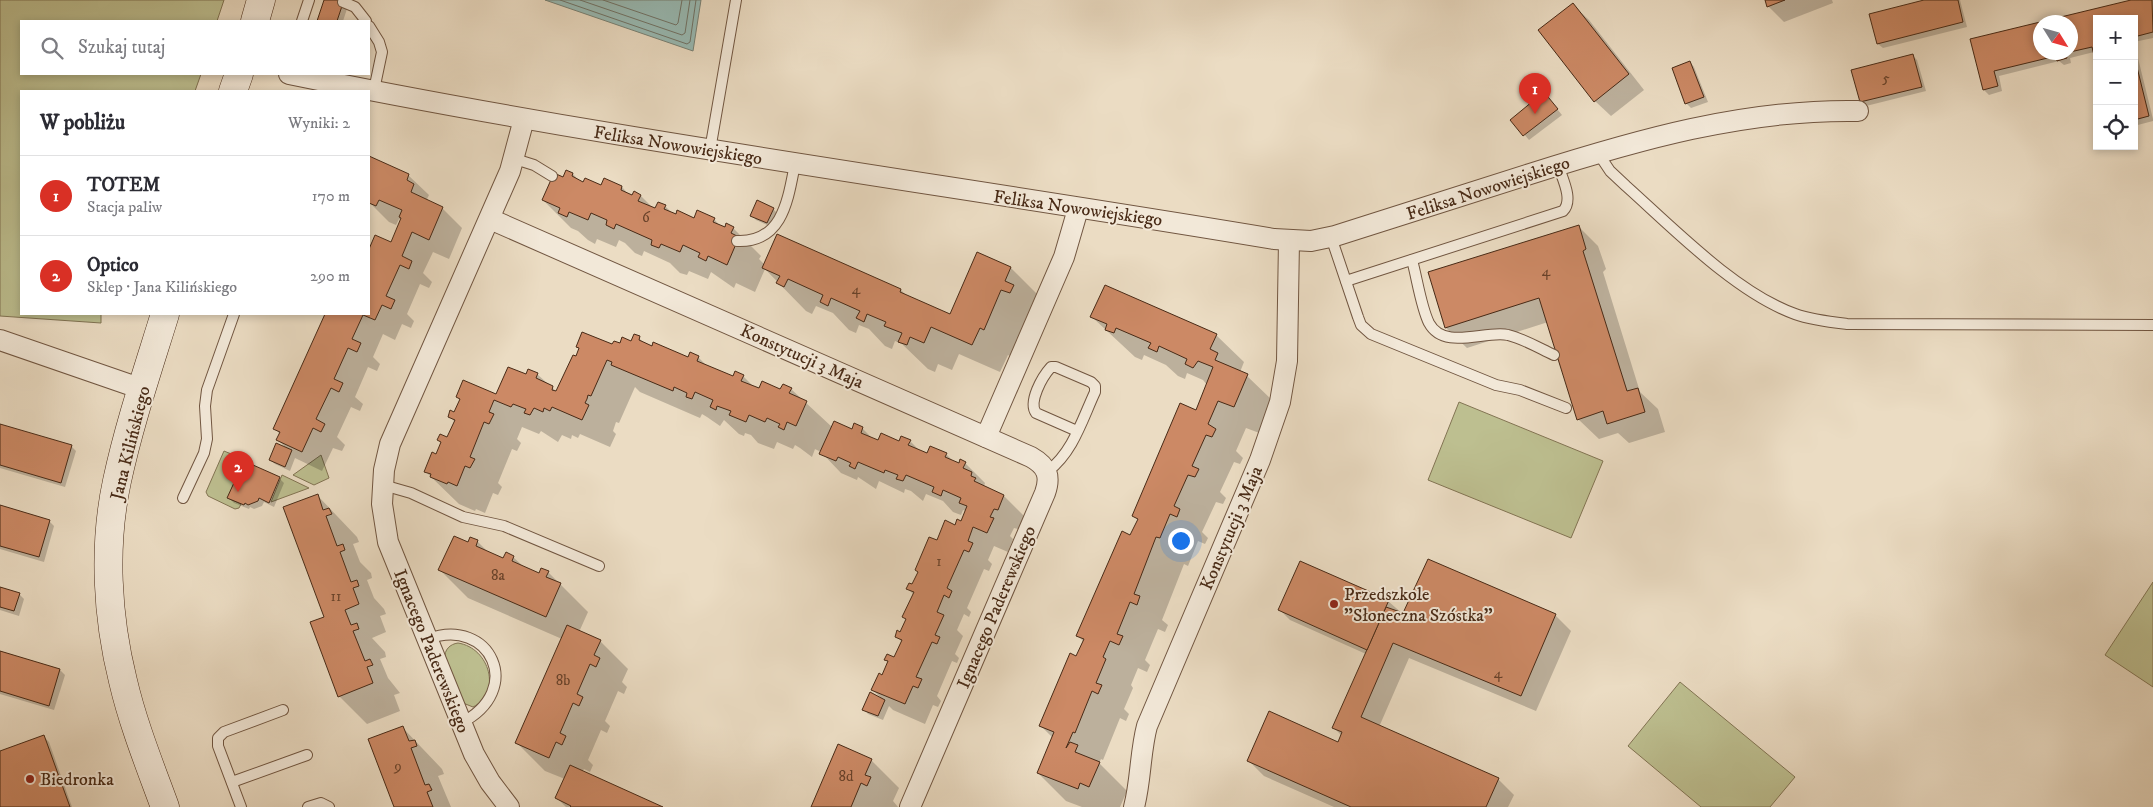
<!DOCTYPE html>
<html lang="pl">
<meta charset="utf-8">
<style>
:root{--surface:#fff;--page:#f2f2f3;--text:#2b2b33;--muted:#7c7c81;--line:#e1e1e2;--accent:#d93025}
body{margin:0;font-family:"IM FELL DW Pica",serif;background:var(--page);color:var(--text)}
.controls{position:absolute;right:15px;top:15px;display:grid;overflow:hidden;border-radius:0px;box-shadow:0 2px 8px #0003}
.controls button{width:45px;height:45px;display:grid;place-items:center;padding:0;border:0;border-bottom:1px solid var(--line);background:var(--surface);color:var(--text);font:25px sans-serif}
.compass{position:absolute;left:2033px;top:15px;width:45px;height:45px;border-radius:50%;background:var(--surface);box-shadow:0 2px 8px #0003;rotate:127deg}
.you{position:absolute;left:1180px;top:540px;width:18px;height:18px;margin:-12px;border:4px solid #fff;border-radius:50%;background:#1a73e8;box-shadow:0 0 0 8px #1a73e833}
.badge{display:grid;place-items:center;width:32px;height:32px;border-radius:50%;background:var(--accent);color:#fff;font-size:16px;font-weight:700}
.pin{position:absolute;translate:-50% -41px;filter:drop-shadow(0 1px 2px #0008)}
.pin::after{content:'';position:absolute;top:26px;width:18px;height:15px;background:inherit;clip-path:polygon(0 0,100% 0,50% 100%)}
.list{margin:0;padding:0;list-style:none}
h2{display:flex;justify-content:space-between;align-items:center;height:65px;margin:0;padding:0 20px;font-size:21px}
h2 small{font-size:16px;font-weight:400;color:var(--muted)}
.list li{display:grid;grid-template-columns:32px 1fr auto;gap:15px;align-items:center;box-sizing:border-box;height:80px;padding:0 20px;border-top:1px solid var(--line)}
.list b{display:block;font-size:19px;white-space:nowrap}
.list p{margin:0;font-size:16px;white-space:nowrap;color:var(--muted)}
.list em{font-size:16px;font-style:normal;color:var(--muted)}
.icon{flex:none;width:28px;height:28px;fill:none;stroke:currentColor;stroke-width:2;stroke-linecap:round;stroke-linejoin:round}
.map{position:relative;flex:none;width:2153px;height:807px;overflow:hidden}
.search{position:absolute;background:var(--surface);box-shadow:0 2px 8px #0003;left:20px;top:20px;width:350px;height:55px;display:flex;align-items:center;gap:12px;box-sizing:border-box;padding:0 18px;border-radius:0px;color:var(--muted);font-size:19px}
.panel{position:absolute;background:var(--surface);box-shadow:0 2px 8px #0003;left:20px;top:90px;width:350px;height:225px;border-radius:0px}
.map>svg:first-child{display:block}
</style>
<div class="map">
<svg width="2153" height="807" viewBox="0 0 2153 807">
<rect width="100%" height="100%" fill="#ebdcc3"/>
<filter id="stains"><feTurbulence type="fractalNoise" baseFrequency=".004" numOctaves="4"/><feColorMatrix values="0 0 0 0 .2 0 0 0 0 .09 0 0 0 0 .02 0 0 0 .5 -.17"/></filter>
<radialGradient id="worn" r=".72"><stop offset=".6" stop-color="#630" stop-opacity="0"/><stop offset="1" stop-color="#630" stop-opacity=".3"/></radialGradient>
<!-- green -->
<g fill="#bdbf90" stroke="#827453">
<polygon points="0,0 224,0 217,21 21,21 21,74 201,74 195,91 21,91 21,314 101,314 101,323 0,316"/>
<polygon points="1459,402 1603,461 1571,538 1428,480"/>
<polygon points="224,451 248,461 248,463 243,461 228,498 241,504 239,508 235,509 208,496 206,492"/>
<polygon points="321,455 329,478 314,485 293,475"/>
<polygon points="282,475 309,488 271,502"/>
<polygon points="2153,582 2153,687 2105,655"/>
<path d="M458,643C490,648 502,693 473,707L463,703L445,658C444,650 450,644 458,643Z"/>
<polygon points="1680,682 1795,777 1770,807 1701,807 1628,746"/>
</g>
<!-- water -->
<polygon fill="#98bbb5" stroke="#788175" points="545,0 701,0 693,51"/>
<!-- shadow -->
<g fill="#0003">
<polygon points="325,0 350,0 343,21 318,21"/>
<polygon points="1766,0 1832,0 1833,3 1784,22 1768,6"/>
<polygon points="1929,0 1960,0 1967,27 1883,48 1878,44"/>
<polygon points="2137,0 2153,0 2153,38 2134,42 2134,19 2097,19 2094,52 2070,58 2071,63 2064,65 2059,61 1999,76 2002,91 1989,95 1984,90 1972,40 2040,23 2040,52 2070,52 2070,22 2044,22"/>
<polygon points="1573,5 1589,20 1644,90 1611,116 1595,101 1540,30"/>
<polygon points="2134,42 2153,119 2153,121 2134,126"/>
<polygon points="1912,55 1917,60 1926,91 1866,106 1861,101"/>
<polygon points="1690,62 1694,67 1708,102 1691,108 1687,104 1673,68"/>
<polygon points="1549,99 1562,115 1529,140 1512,120"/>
<polygon points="370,158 408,175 429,195 427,199 432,203 442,208 462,228 449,259 433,252 423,273 432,282 429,288 420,284 407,314 414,321 411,328 402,324 395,340 383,334 373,357 380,364 377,371 368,367 355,397 363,404 360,411 351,407 337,437 345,445 342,451 333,448 322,471 295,458 290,471 275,464 270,460 286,448 278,440 280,434 275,429 327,314 369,314 369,252 376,236 391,244 402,220 399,219 396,225 389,222 369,202"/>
<polygon points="566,171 573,174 580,182 602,187 622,187 629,195 633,196 635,193 641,196 654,209 665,206 673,214 694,219 714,219 721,227 726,229 733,228 761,256 759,259 765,265 901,290 908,297 950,316 978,254 1011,268 1039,296 1012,357 1008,355 1000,372 959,354 952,370 938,364 935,372 928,369 902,344 895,341 892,349 885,346 869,329 859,325 856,333 849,330 833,313 816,306 812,314 806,311 765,269 755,292 736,283 734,288 711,272 708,279 689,271 687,275 680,273 670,263 644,251 642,256 635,253 625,243 619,240 616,247 597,239 595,244 588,240 578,231 571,228 543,200 563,178"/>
<polygon points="773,209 778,214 772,227 756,220 752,215"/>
<polygon points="1578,226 1598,246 1606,269 1603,272 1640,392 1658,409 1665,432 1629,443 1618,433 1599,439 1578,419 1548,322 1467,348 1446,328"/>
<polygon points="1092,317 1216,335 1244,362 1240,372 1247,376 1275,403 1262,434 1246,428 1236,451 1243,458 1240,464 1234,462 1220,492 1226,498 1223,504 1216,502 1202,532 1208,538 1205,544 1198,541 1188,566 1184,564 1162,620 1168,625 1165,632 1158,629 1145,660 1150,665 1147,672 1138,668 1131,685 1133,688 1124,709 1129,714 1126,721 1120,718 1103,760 1101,759 1099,763 1127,791 1120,807 1082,807 1066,801 1038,773 1053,738 1040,725 1084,642 1077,635 1139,521 1134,516 1197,412 1207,385 1203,380 1187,373 1185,379 1178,376 1166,365 1144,355 1142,360 1135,357"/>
<polygon points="635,335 647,345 688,358 698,357 709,368 733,378 743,376 754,387 760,390 791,389 832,427 852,430 862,428 874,440 900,443 910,441 921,452 927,455 946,454 954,462 959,464 965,463 985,483 984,486 1004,496 1024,516 1018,529 1014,528 1010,536 1013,539 1008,552 994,546 988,560 992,564 989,571 984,569 967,608 971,612 969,617 964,614 957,630 963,636 955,654 959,658 957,663 952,661 937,696 941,701 938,707 933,705 925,724 893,710 889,706 883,720 868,714 864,709 883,700 873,690 883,676 889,663 886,660 895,658 902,642 896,636 901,633 907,620 914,595 908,589 913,586 938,542 961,523 966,511 963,510 961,515 953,512 943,501 926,494 923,501 911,491 905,489 904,493 879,481 876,489 858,477 857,480 841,473 821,452 815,449 812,457 800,448 795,445 793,449 777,442 774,449 758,443 751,435 745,433 744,436 739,434 724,420 720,426 707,417 702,414 700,418 640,392 635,387 619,423 616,422 613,431 616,434 610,447 580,434 578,438 572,435 571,439 562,435 558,442 541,431 539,434 522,427 517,439 521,443 517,451 512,449 498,483 502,487 498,495 493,493 485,513 476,509 475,511 459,504 425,471 437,455 442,443 439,440 448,438 455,422 449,416 455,413 460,400 458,397 497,396 527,376 537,374 557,392 577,358 613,346 632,342"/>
<polygon points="0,425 71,446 76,451 65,487 0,468"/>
<polygon points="279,478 284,483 274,507 264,502 262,506 254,509 250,507 249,509 234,503 229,498"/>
<polygon points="317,495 357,537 359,542 353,544 360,562 371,573 372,578 367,580 374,598 384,609 386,614 380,616 386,632 372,638 385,652 386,657 380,659 388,678 400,693 394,695 400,711 367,724 339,696 326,617"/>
<polygon points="0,507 49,521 54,526 44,562 0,549"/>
<polygon points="477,541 489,553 504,559 513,557 525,568 539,575 548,572 588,612 579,632 600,641 628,669 622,682 627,687 624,694 618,691 605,721 610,726 607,733 601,730 588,760 593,765 590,772 584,769 582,772 660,807 566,807 557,798 565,779 545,771 517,743 562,639 468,598 440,570 469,544"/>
<polygon points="0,588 19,594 24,599 19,616 0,610"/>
<polygon points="1388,601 1404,615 1555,615 1571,631 1536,711 1409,658 1379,727 1498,779 1514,795 1508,807 1334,807 1264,776 1248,760 1339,743 1342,736 1334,728 1366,654 1290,620 1280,610"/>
<polygon points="0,653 60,670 65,675 54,710 0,694"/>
<polygon points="402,727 442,769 444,774 438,776 451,807 395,807"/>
<polygon points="44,737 49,742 72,807 0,807 0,752"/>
<polygon points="871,760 899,788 893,801 898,807 813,807"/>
</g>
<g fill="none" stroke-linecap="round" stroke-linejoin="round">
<!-- shore -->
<g stroke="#707266" stroke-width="1">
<polyline points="560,0 687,44 690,42 696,0"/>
<polyline points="580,0 682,35 685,33 690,0"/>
<polyline points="603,0 676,25 678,23 682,0"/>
</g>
</g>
<!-- building -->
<g fill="#cc8965" stroke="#482a16">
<polygon points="324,0 344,0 337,21 317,21"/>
<polygon points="1765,0 1785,0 1767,7"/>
<polygon points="1924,0 1958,0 1963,22 1877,44 1869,14"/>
<polygon points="2131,0 2152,0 2153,32 2134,37 2134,19 2097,19 2097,68 2092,47 2070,52 2070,22 2040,22 2040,52 2069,52 2066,53 2067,58 2057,61 2056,56 1994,71 1998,86 1983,90 1970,39"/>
<polygon points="1573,3 1629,74 1594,102 1538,30"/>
<polygon points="1913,54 1922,87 1860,102 1851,70"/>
<polygon points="2134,55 2149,116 2134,120"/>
<polygon points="1690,61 1704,97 1685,104 1672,68"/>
<polygon points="1544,92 1558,109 1523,136 1510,120"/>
<polygon points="369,156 409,174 407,180 414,184 411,192 443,207 429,240 412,232 402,256 412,261 409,269 400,265 386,296 395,300 391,309 382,305 375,320 363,315 352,339 361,343 357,352 348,348 334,379 343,383 339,392 331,388 316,419 325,424 321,432 313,428 302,452 276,440 280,432 273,429 325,314 369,314 369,249 375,235 391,242 401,218 399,217 402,210 379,200 376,206 369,203"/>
<polygon points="566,170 573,173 572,176 583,182 585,178 601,185 604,178 622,186 621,190 632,195 634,191 641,195 638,201 655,208 658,202 666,205 664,209 676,214 677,210 694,218 697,210 715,218 713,222 725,227 726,223 734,227 731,233 739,237 727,265 708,256 706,261 698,257 700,253 683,245 680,252 661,244 659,248 651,245 652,240 616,224 614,229 606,225 607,220 591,213 588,220 569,212 567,217 558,213 560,208 542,200 554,173 563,177"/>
<polygon points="757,200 774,208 767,223 750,216"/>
<polygon points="1579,225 1586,249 1583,251 1627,391 1638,388 1645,412 1607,424 1603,411 1577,420 1539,298 1445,328 1428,272"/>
<polygon points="777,234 901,289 900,292 950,314 977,252 1011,267 1005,281 1014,285 1010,293 1001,290 984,330 980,328 972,345 931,327 924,343 910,337 907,345 898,342 902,333 884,326 886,322 867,314 864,322 856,318 860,311 831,298 828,306 820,302 823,295 788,279 784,287 776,283 780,276 762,268"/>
<polygon points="1105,285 1217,334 1210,349 1218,353 1215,360 1248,374 1234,407 1218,401 1208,424 1216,429 1212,437 1206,435 1192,466 1199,469 1195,477 1188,475 1174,506 1180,509 1177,517 1170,514 1160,538 1156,537 1134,594 1140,596 1137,605 1130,602 1117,634 1123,636 1119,645 1110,641 1103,657 1106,659 1096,683 1102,685 1098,694 1092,691 1075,733 1073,732 1066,748 1070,742 1078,745 1075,752 1100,762 1089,787 1080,783 1078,789 1037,773 1054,732 1039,726 1070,653 1076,656 1084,639 1076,636 1122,531 1130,535 1138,519 1132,516 1180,403 1196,410 1213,367 1198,361 1193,368 1185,364 1187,359 1159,346 1157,352 1148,348 1151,343 1116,328 1114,333 1105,330 1107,324 1090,317"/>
<polygon points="582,332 612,344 614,341 620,343 622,337 631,341 634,334 640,336 639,340 652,346 653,342 688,357 690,352 699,356 697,361 733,376 735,371 744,375 741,381 759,388 762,381 780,389 783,384 792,388 789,393 807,401 796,426 787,422 784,430 778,427 780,424 767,418 765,422 749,415 746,422 729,415 731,411 717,406 716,410 710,407 713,400 695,392 692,399 686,397 687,393 674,387 673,391 611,365 612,362 607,360 591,396 588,395 587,399 585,403 589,405 582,420 552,407 550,411 544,408 543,412 534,408 530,415 524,413 526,409 513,404 511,407 494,400 489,412 494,414 489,424 484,422 470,457 475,459 470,468 465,466 457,486 448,482 447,484 430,477 431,474 424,472 432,452 436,454 441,442 437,440 440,434 447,437 455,420 448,417 450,410 454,412 460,399 456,397 463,380 496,394 508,367 526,374 528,369 538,373 536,378 553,386 552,390 556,391 573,355 576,356 579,348 576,347"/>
<polygon points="834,421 852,429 854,423 863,427 861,433 878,440 881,433 899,441 901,436 911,440 908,445 927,453 930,446 947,453 945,457 959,463 960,459 966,462 963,468 972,472 971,476 976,478 974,481 1004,495 998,510 994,509 990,517 994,518 987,533 973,527 968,541 973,543 969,552 964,550 947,588 952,591 949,598 944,595 937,612 944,615 935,635 940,637 937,644 932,642 916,677 922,679 918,688 913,686 905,704 871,690 879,673 882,675 888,661 884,660 887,654 894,657 902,640 895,637 897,630 900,632 906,619 902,617 914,592 906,589 909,583 912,584 918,572 915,570 929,537 937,540 945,520 955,525 957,519 961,521 967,506 959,503 961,498 943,490 941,496 932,492 934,487 906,475 903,481 896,479 898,475 885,470 884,473 858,462 855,469 849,466 851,463 838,457 836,461 819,454"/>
<polygon points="0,424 72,445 61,483 0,465"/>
<polygon points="276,443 292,450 285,467 269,460"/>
<polygon points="244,461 280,477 269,503 259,498 258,501 248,505 245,503 244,505 227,498"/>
<polygon points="318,494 323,510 329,508 332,514 326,516 337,546 343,544 345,550 340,552 351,582 357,580 359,586 353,588 359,604 345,610 351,625 357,623 359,629 353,631 365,661 370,659 373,665 367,667 373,683 338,697 310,622 324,617 283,507"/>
<polygon points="0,505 50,520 39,557 0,546"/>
<polygon points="454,536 468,542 470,537 478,540 476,546 503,558 506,552 514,556 512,561 539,573 541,568 549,571 546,577 561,583 546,617 438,570"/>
<polygon points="1428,559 1556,614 1521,696 1393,643 1361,717 1499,778 1486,807 1351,807 1247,761 1269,711 1338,742 1342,732 1332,728 1386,607 1403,613"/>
<polygon points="1300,561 1389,600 1367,650 1278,610"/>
<polygon points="0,587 20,593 14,611 0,607"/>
<polygon points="567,625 601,640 594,655 600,658 596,667 590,664 577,694 583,697 579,706 573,703 560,733 566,736 562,745 556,742 549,758 515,743"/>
<polygon points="0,651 60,669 49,706 0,691"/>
<polygon points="870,692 885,700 878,716 862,710"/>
<polygon points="403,726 409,741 415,740 417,746 411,748 425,785 429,784 432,790 427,792 433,807 394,807 368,739"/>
<polygon points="44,735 70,807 0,807 0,751"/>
<polygon points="838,744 872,759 865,775 871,777 867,786 861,783 851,807 811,807"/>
<polygon points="570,765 663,807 570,807 571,806 555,798"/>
</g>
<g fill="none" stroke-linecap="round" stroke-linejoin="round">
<!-- service casing -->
<g stroke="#715641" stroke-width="12">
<g id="service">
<polyline points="343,2 355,7 366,21"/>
<polyline points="302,21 309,0"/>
<polyline points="369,26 379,42 382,52 374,90"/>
<polyline points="710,150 736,0"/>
<path d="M1598,153L1610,171L1626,186C1673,228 1736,293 1795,314C1812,320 1830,322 1847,324L2153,325"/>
<polyline points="515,159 534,165 552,176"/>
<polyline points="1331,237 1358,317 1361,325 1371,334 1496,385 1520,390 1566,408"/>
<path d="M737,241C783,243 788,199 795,164"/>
<path d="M1412,260C1417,278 1421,307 1429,323C1444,351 1485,330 1508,335C1524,339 1539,348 1554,355"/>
<path d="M1346,281L1563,211C1574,200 1562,178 1558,165"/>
<path d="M1048,471C1073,452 1082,420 1095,392V386L1091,382L1056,367H1051C1042,377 1028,402 1036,413L1077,431"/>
<polyline points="383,485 411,493 463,517 504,526 599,566"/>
<polyline points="183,498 204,453 207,439 205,406 207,390 234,314"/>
<path d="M428,639C490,616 526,690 461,723"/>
<polyline points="232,782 307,755"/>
<polyline points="241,807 218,746 218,738 224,732 283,710"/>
<polyline points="308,807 321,803 329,807"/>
</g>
</g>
<!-- minor casing -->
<g stroke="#715641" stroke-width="22">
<g id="minor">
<path d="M289,74C616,141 946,184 1274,239L1311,241L1335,236C1400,215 1465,195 1530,174C1637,140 1744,109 1858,111"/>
<path d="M490,219L1031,457C1047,466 1051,476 1045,493L910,807"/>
<polyline points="0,340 142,389"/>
<polyline points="986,437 1064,257 1078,209"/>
<polyline points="509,807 490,782 474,754 388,542 382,504 384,470 390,444 510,171 524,119"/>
<path d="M1134,807C1141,781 1140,752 1147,726L1260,460L1280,402L1287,361L1289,241"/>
</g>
</g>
<!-- secondary casing -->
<g stroke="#482a16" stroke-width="29">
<g id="secondary">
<polyline points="255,21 261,0"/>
<polyline points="233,91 239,74"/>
<path d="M165,807C150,766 133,724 123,681C107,617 103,546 117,481C129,425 148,369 165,314"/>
</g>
</g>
<!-- service -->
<use href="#service" stroke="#f2e8d8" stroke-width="10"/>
<!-- minor -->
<use href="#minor" stroke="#f2e8d8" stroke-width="20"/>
<!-- secondary -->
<use href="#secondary" stroke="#f2e8d8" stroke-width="28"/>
</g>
<!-- markers -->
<g fill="#8f2418" stroke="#f2e8d8" stroke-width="2">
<circle cx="1334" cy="604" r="5"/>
<circle cx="30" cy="779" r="5"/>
</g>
<g text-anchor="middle" stroke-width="4" stroke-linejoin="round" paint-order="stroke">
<!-- number labels -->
<g font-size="15" fill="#69422a">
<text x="1886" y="83">5</text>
<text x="646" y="222">6</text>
<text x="1546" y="276">4</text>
<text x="856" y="294">4</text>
<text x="939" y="566">1</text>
<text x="498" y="580">8a</text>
<text x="336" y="601">11</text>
<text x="1498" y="678">4</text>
<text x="563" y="685">8b</text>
<text x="398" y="771">9</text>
<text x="846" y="781">8d</text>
</g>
<!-- street labels -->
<g font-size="18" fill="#482a16" stroke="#f2e8d8">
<text transform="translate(678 145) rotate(9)" y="6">Feliksa Nowowiejskiego</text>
<text transform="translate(1488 188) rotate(-18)" y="6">Feliksa Nowowiejskiego</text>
<text transform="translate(1078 208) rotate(8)" y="6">Feliksa Nowowiejskiego</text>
<text transform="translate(802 356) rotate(24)" y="6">Konstytucji 3 Maja</text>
<text transform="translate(130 443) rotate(-76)" y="6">Jana Kilińskiego</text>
<text transform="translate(1231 528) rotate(-67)" y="6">Konstytucji 3 Maja</text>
<text transform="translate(996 607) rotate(-67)" y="6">Ignacego Paderewskiego</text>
<text transform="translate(432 651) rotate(68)" y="6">Ignacego Paderewskiego</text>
</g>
<!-- poi labels -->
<g font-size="18" fill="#482a16" stroke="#f2e8d8" text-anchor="start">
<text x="1344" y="600">Przedszkole<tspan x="1344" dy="21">"Słoneczna Szóstka"</tspan></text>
<text x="40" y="785">Biedronka</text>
</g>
</g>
<rect width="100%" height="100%" filter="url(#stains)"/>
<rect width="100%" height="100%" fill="url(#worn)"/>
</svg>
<div class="controls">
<button>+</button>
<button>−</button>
<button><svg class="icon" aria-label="locate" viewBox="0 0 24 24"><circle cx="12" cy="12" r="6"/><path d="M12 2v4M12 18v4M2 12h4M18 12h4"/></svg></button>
</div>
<svg class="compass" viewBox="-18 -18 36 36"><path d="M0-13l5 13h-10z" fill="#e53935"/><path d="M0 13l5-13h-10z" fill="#7c7c81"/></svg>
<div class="you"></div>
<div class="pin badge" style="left:1535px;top:114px">1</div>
<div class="pin badge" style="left:238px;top:492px">2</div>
<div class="search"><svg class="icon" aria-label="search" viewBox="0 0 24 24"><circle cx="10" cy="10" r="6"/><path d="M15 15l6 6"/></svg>Szukaj tutaj</div>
<section class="panel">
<h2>W pobliżu<small>Wyniki: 2</small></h2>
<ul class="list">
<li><span class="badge">1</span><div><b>TOTEM</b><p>Stacja paliw</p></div><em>170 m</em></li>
<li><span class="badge">2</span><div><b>Optico</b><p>Sklep · Jana Kilińskiego</p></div><em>290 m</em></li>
</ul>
</section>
</div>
